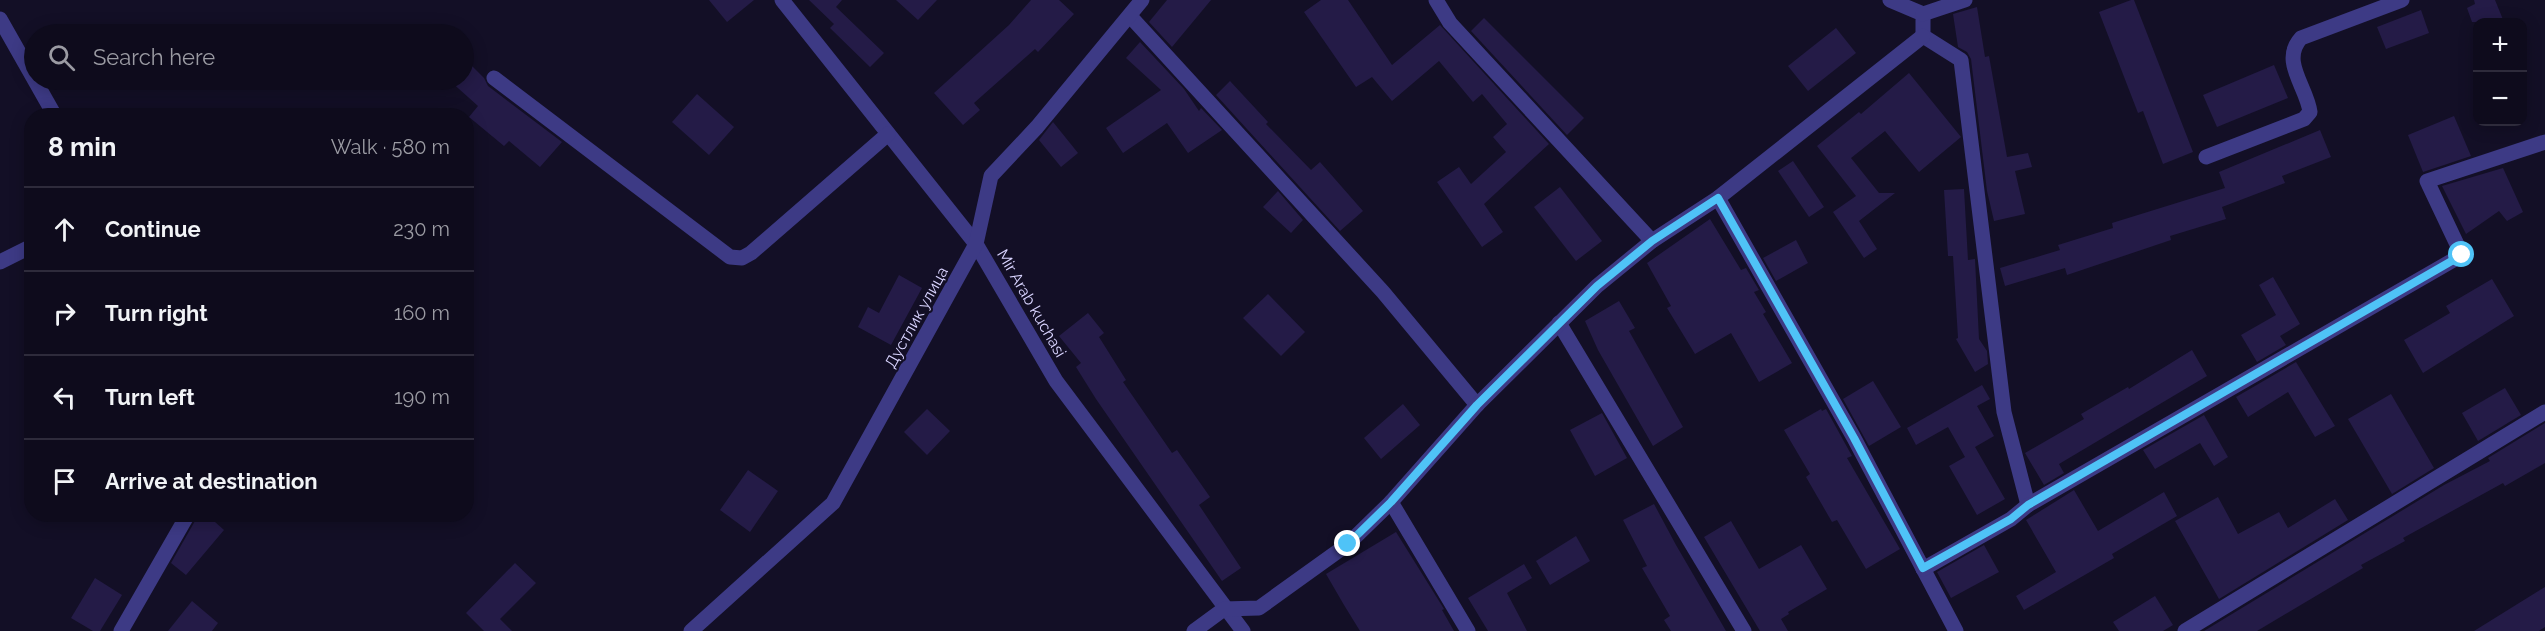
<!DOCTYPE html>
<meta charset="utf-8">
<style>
:root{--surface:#0e0b1c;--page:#1c1929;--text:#f1f3f6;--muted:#9b9ba3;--line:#2e2b3b}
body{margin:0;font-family:Raleway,sans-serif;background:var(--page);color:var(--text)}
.controls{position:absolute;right:18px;top:18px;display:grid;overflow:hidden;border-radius:12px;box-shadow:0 3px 15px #0003}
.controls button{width:54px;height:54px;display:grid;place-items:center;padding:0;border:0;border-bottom:2px solid var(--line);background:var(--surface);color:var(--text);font:30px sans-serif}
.stop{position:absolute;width:18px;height:18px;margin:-14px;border:4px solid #4fc3f7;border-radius:50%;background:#fff}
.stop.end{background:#4fc3f7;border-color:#fff;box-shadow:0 2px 6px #0008}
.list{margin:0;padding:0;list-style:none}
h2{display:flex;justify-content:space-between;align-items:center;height:78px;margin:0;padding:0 24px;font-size:26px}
h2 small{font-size:20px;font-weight:400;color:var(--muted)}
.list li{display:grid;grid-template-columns:39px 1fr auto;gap:18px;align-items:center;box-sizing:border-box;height:84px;padding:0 24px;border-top:2px solid var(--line)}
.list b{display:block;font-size:22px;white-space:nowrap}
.list em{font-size:20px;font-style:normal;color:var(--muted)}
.icon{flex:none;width:33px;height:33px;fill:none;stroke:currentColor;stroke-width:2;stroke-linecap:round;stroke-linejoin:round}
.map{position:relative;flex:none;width:2545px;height:631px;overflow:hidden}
.search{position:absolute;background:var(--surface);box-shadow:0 3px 15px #0003;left:24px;top:24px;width:450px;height:66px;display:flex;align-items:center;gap:15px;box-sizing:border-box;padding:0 21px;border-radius:33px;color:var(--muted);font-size:22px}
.panel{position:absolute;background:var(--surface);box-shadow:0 3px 15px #0003;left:24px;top:108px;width:450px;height:414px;border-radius:24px}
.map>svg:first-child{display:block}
</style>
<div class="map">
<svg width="2545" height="631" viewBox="0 0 2545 631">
<rect width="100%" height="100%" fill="#130f26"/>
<!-- building -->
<g fill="#241b47">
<polygon points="709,0 754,0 727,22"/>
<polygon points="809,0 842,0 836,7 884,53 870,67 830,28 834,24"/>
<polygon points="896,0 937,0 918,20"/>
<polygon points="1031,0 1059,0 1074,14 1038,52 1035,49 974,103 980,110 963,125 934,93 1009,25"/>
<polygon points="1167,0 1211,0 1172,47 1149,22"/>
<polygon points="1321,0 1348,0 1392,65 1440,25 1549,144 1484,204 1503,232 1482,247 1437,182 1459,167 1471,184 1506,152 1493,137 1507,124 1482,94 1473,102 1439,61 1392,101 1372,77 1356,87 1304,12"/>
<polygon points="2131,0 2134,0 2193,152 2163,164 2143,111 2138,113 2099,12"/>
<polygon points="2474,0 2495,0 2504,22 2472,22 2467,8 2475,4"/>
<polygon points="1977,7 1985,57 1989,56 2007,157 2028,153 2032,167 2015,171 2025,214 1994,221 1987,191 1971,59 1967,52 1958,47 1953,14"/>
<polygon points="2421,10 2429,33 2386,49 2377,27"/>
<polygon points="1484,18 1584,118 1567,135 1471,31"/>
<polygon points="1836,28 1856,53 1808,91 1788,66"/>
<polygon points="1140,42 1184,89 1199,111 1201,108 1222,130 1188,153 1167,123 1123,153 1106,128 1161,90 1126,58"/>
<polygon points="464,58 484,78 488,86 562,142 540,167 509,141 504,146 469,117 478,106 449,80 464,80"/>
<polygon points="2274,65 2288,98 2217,127 2203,95"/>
<polygon points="1909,73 1961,137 1919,172 1885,131 1851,158 1879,193 1895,193 1859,221 1877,249 1864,258 1833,212 1856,196 1817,146 1859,112 1861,114"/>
<polygon points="1230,81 1268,122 1266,124 1311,170 1320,162 1363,211 1340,231 1216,95"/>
<polygon points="697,94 734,127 709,155 672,122"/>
<polygon points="2454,116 2471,156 2423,172 2408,135"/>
<polygon points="1053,122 1078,153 1061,167 1039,140"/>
<polygon points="2320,130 2331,157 2282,176 2285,183 2222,207 2226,219 2170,236 2171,240 2067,275 2065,268 2005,286 2000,268 2060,250 2058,245 2113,228 2112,223 2225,188 2219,172"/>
<polygon points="1793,161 1824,207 1809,217 1778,171"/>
<polygon points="2503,168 2523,212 2507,221 2499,211 2466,234 2442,186"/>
<polygon points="1560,187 1602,241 1576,261 1534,207"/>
<polygon points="1964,189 1968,260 1975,259 1979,339 1987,351 1988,364 1975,372 1956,339 1958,338 1953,256 1948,256 1944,190"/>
<polygon points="1278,191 1303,220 1291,233 1263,207"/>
<polygon points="1710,219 1741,270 1746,268 1759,290 1754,292 1766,312 1763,314 1792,363 1759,382 1731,333 1695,354 1667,308 1671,306 1647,263"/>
<polygon points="1796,240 1808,263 1776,281 1763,258"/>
<polygon points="899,275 922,288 891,345 858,327 868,307 879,313"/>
<polygon points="2273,277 2300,324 2280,336 2286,345 2257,362 2241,335 2276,315 2259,285"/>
<polygon points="2492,279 2514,316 2423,373 2404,340 2450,313 2446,306"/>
<polygon points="1268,294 1305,332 1281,356 1243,318"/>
<polygon points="1619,301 1635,328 1629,331 1683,427 1653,446 1598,350 1585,321"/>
<polygon points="1088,313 1104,333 1099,337 1126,380 1123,382 1172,453 1177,450 1210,497 1199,505 1241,568 1222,581 1096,399 1076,367 1081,363 1059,336"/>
<polygon points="2192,350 2207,376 2059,464 2064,473 2044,485 2025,453 2084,419 2081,414 2128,387 2129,389"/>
<polygon points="2296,362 2335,426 2315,437 2288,392 2248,417 2236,397"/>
<polygon points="1873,381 1901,427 1869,446 1843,399"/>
<polygon points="1982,385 1990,399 1977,406 1994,436 1975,447 2005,499 1977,515 1949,466 1965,457 1948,427 1916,445 1907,428"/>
<polygon points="2505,388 2521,415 2478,441 2462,413"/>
<polygon points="2391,394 2434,468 2392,494 2348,419"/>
<polygon points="1403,404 1420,425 1381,459 1364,438"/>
<polygon points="927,409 950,431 927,455 904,432"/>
<polygon points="1821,409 1822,411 1826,409 1852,456 1847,458 1900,549 1866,569 1837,520 1832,522 1806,477 1810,474 1784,430"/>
<polygon points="1602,413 1627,458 1595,476 1570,430"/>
<polygon points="2204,415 2228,457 2214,466 2200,443 2155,469 2143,450"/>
<polygon points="2545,423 2545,463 2505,486 2503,483 2403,538 2405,541 2361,565 2363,568 2257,631 2204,631 2444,485 2490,461 2488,458"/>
<polygon points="748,470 778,491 750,532 720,510"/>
<polygon points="2074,490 2098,531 2164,492 2177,516 2112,554 2114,558 2024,610 2016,596 2056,572 2026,520"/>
<polygon points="2218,497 2238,534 2279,512 2288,528 2335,499 2348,520 2219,599 2175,521"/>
<polygon points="1654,504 1676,545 1726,631 1671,631 1664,620 1670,616 1642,568 1647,566 1623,520"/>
<polygon points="196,514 206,514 224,530 186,575 171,563 195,521"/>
<polygon points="1731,521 1759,569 1801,545 1827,589 1788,612 1789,614 1781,619 1788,631 1760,631 1704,537"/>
<polygon points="1396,532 1444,609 1442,610 1454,631 1360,631 1344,605 1326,574"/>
<polygon points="1576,536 1590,561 1550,585 1536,561"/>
<polygon points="1984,545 1999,572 1951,598 1937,572"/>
<polygon points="515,563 536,583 500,619 512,631 484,631 466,613"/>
<polygon points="1524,564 1532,578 1507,593 1527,631 1488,631 1468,598"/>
<polygon points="95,578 122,595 100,631 93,631 71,618"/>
<polygon points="2545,587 2545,627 2539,631 2474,631"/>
<polygon points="2155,596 2173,625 2163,631 2119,631 2113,622"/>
<polygon points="192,601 218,623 212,631 168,631"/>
</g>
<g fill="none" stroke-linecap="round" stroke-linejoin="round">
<!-- street -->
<g stroke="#3d3a85" stroke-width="15">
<polyline points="782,0 976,244 1056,381 1243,631"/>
<polyline points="1436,0 1450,23 1652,241"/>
<polyline points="1890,0 1923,14 1923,36 1961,60 2004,412 2028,505 2462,255 2427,181 2545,142"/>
<polyline points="1923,14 1965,0"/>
<polyline points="1130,16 1383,292 1477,405"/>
<polyline points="0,19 55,116"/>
<polyline points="494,78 730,257 742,258 751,253 888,134"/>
<path d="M2206,157L2304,119L2310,112C2307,87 2280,61 2301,38L2402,0"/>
<polyline points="1718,198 1854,438 1956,631"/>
<polyline points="0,262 32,246"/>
<polyline points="1559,323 1744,631"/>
<polyline points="1391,502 1468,631"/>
<polyline points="1923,569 2011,519 2028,505"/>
<polyline points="121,631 187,516"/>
<polyline points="691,631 833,503 976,244 991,176 1037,127 1142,0"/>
<polyline points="1194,631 1224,609 1259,608 1348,544 1391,502 1477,405 1597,286 1652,241 1718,198 1923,36"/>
<polyline points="2185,631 2545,412"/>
</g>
</g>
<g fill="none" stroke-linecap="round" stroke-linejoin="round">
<!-- route -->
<polyline stroke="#4fc3f7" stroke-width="8" points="1348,544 1391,502 1477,405 1597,286 1652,241 1718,198 1854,438 1923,568 2011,519 2028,505 2462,255"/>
</g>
<g text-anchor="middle" stroke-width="4.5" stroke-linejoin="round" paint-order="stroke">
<!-- street labels -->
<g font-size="16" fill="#d9d4ff" stroke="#130f26">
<text transform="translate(1032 303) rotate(60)" y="6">Mir Arab kuchasi</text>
<text transform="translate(916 317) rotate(-61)" y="6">Дустлик улица</text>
</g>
</g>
</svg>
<div class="controls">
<button>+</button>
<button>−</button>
</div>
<div class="stop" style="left:2462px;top:255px"></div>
<div class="stop end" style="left:1348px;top:544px"></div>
<div class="search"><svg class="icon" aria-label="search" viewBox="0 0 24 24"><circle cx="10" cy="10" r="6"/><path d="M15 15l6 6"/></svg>Search here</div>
<section class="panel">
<h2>8 min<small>Walk · 580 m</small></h2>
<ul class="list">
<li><svg class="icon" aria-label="ahead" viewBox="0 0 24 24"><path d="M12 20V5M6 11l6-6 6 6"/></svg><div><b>Continue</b></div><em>230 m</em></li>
<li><svg class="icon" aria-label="right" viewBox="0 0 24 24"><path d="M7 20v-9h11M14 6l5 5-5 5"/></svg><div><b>Turn right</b></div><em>160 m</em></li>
<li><svg class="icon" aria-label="left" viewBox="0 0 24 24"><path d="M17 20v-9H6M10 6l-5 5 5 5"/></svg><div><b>Turn left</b></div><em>190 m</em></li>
<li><svg class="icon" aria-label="arrive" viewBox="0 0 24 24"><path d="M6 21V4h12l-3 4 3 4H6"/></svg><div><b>Arrive at destination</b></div></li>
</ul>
</section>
</div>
